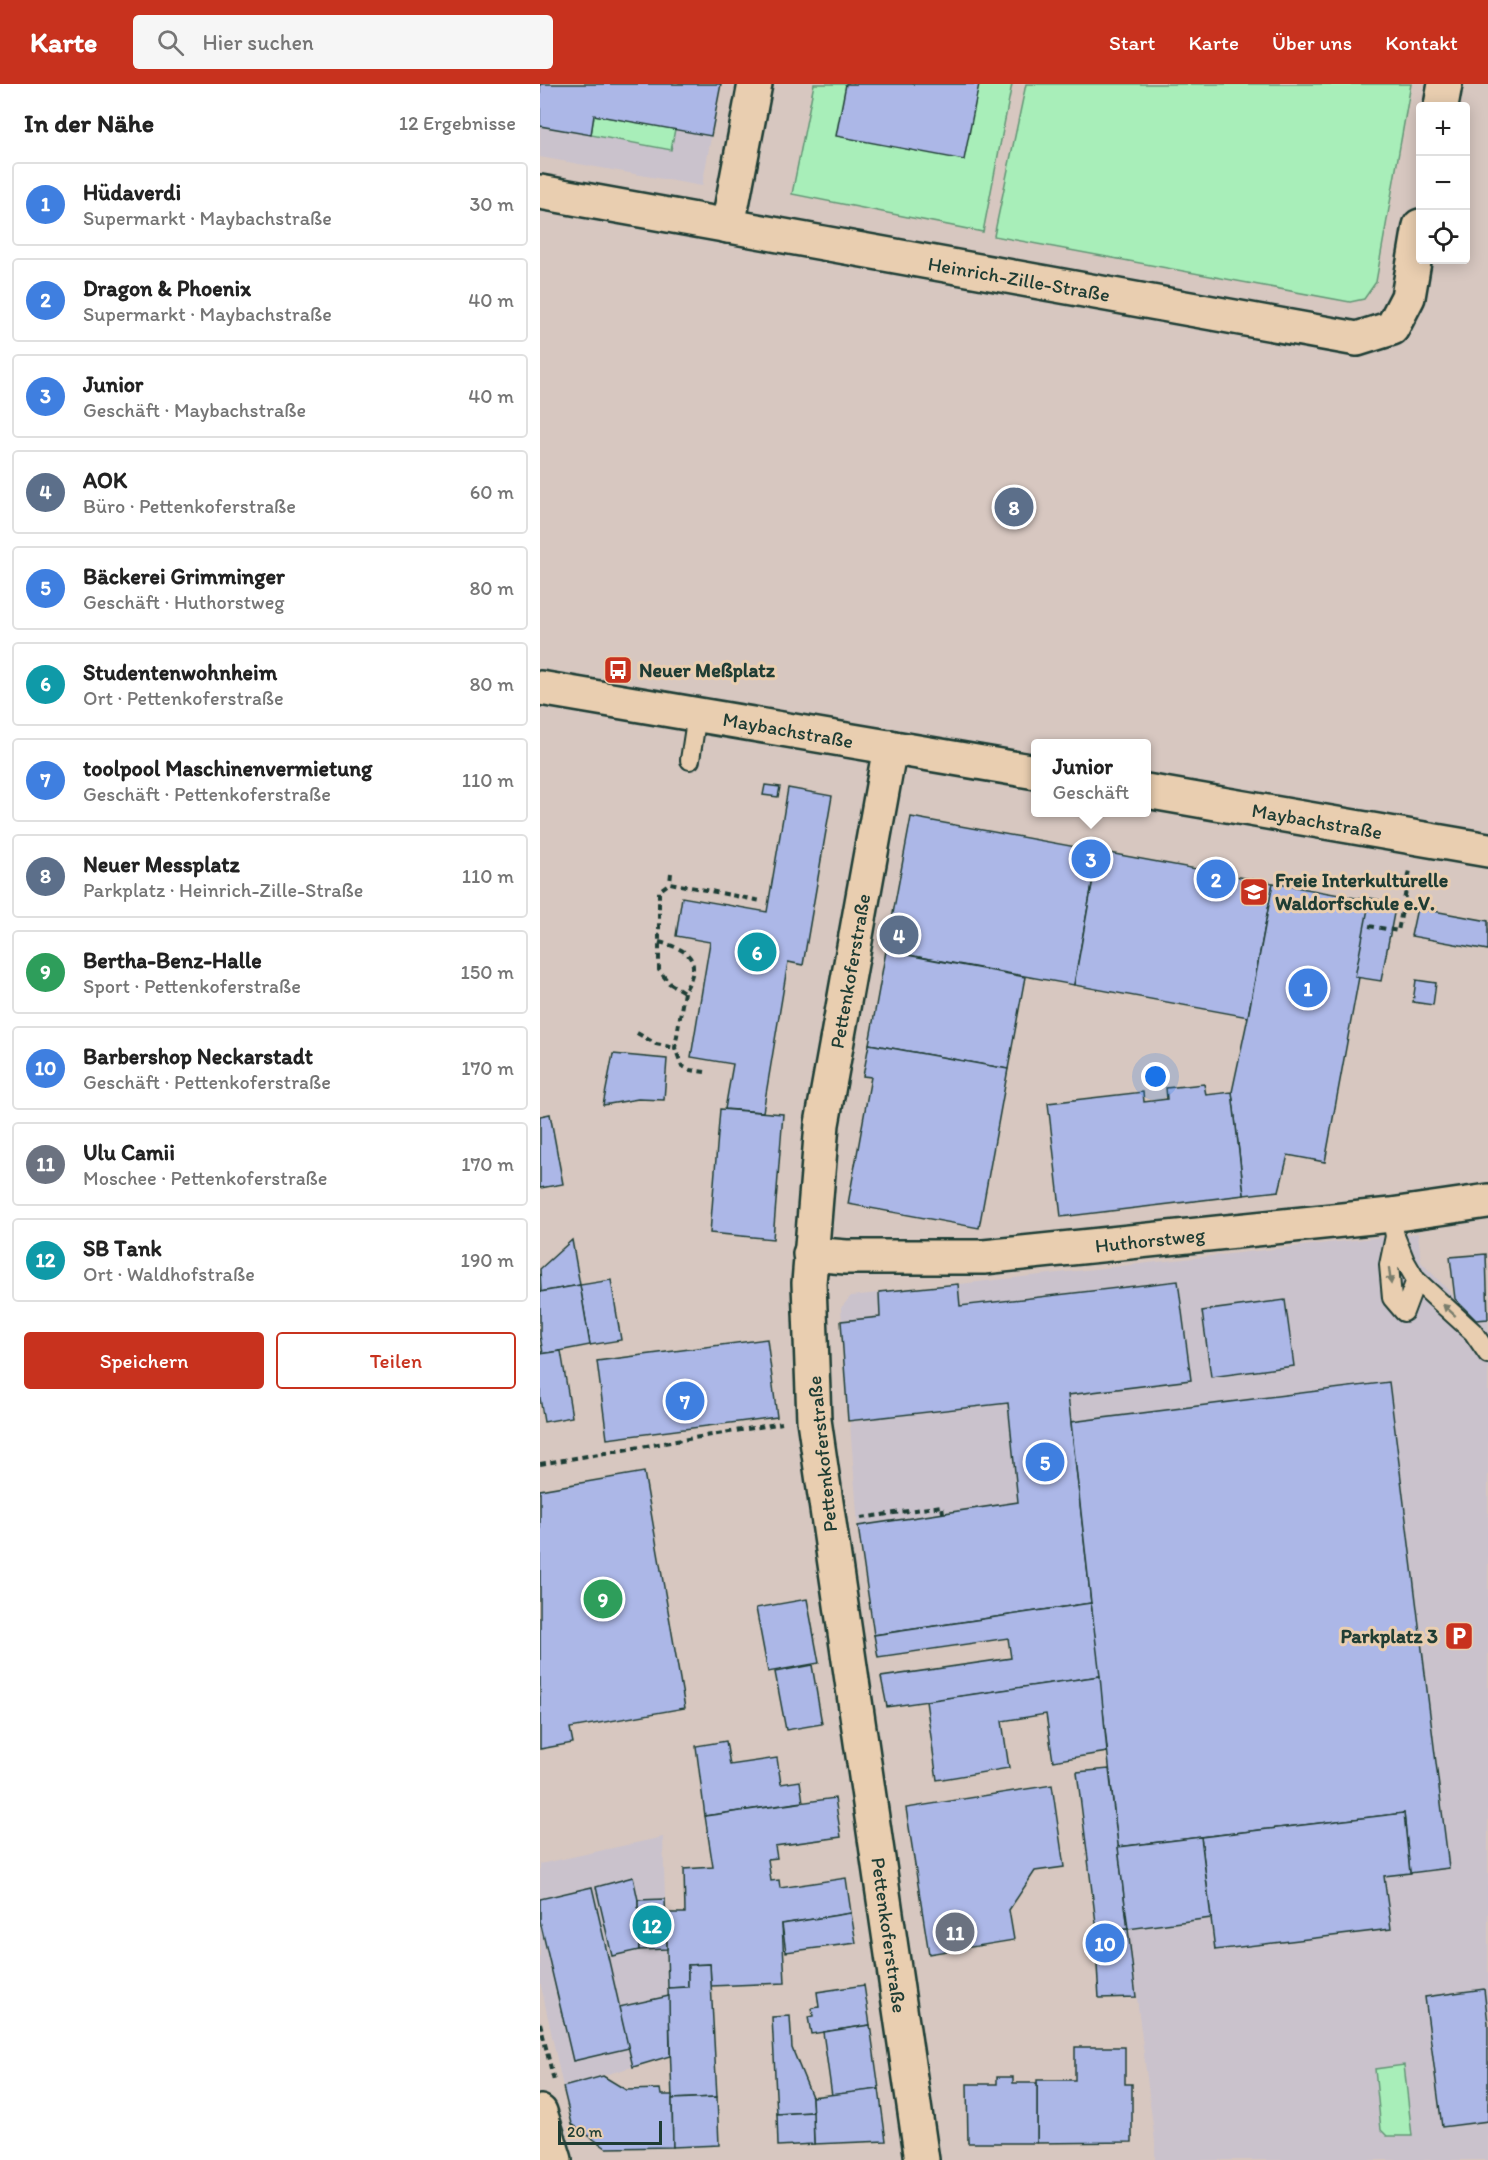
<!DOCTYPE html>
<html lang="de">
<meta charset="utf-8">
<style>
:root{--surface:#fff;--page:#f6f6f6;--text:#222;--muted:#767676;--line:#e0e0e0;--accent:#c8321e}
body{margin:0;font-family:Itim,sans-serif;background:var(--page);color:var(--text)}
.controls{position:absolute;right:18px;top:18px;display:grid;overflow:hidden;border-radius:6px;box-shadow:0 3px 15px #0003}
.controls button{width:54px;height:54px;display:grid;place-items:center;padding:0;border:0;border-bottom:2px solid var(--line);background:var(--surface);color:var(--text);font:30px sans-serif}
.scale{position:absolute;left:18px;bottom:15px;width:104px;box-sizing:border-box;padding-left:6px;border:3px solid #1f3d34;border-top:0;font-size:16px;line-height:21px;white-space:nowrap;color:#1f3d34;-webkit-text-stroke:4px #e9ceb0;paint-order:stroke}
.you{position:absolute;left:616px;top:993px;width:21px;height:21px;margin:-15px;border:4px solid #fff;border-radius:50%;background:#1a73e8;box-shadow:0 0 0 9px #1a73e833}
.badge{display:grid;place-items:center;width:39px;height:39px;border-radius:50%;background:var(--accent);color:#fff;font-size:20px;font-weight:700}
.pin{position:absolute;translate:-50% -50%;border:3px solid #fff;box-shadow:0 2px 6px #0006}
.popup{position:absolute;left:491px;top:655px;width:120px;height:78px;box-sizing:border-box;display:grid;place-content:center;border-radius:6px;background:var(--surface);filter:drop-shadow(0 2px 4px #0005);font-size:20px;white-space:nowrap;color:var(--muted)}
.popup b{font-size:22px;color:var(--text)}
.popup::after{content:'';position:absolute;left:50%;top:100%;margin-left:-12px;border:12px solid transparent;border-top-color:var(--surface)}
.list{margin:0;padding:0;list-style:none}
h2{display:flex;justify-content:space-between;align-items:center;height:78px;margin:0;padding:0 24px;font-size:26px}
h2 small{font-size:20px;font-weight:400;color:var(--muted)}
.list li{display:grid;grid-template-columns:39px 1fr auto;gap:18px;align-items:center;box-sizing:border-box;height:84px;margin:0 12px 12px;padding:0 12px;border:2px solid var(--line);border-radius:6px}
.list b{display:block;font-size:22px;white-space:nowrap}
.list p{margin:0;font-size:20px;white-space:nowrap;color:var(--muted)}
.list em{font-size:20px;font-style:normal;color:var(--muted)}
.actions{display:flex;gap:12px;padding:18px 24px}
.actions a{flex:1;padding:14px 0;border:2px solid var(--accent);border-radius:6px;text-align:center;font-size:21px;color:var(--accent)}
.actions .main{background:var(--accent);color:#fff}
.icon{flex:none;width:33px;height:33px;fill:none;stroke:currentColor;stroke-width:2;stroke-linecap:round;stroke-linejoin:round}
.map{position:relative;flex:none;width:948px;height:2076px;overflow:hidden}
header{display:flex;align-items:center;gap:36px;box-sizing:border-box;height:84px;padding:0 30px;background:var(--accent);color:#fff}
header strong{font-size:28px}
nav{display:flex;gap:33px;margin-inline-start:auto;font-size:21px}
.search{width:420px;height:54px;background:var(--page);display:flex;align-items:center;gap:15px;box-sizing:border-box;padding:0 21px;border-radius:6px;color:var(--muted);font-size:22px}
main{display:flex}
aside{flex:1;background:var(--surface)}
.map>svg:first-child{display:block}
</style>
<header>
<strong>Karte</strong>
<div class="search"><svg class="icon" aria-label="search" viewBox="0 0 24 24"><circle cx="10" cy="10" r="6"/><path d="M15 15l6 6"/></svg>Hier suchen</div>
<nav><a>Start</a><a>Karte</a><a>Über uns</a><a>Kontakt</a></nav>
</header>
<main>
<aside>
<h2>In der Nähe<small>12 Ergebnisse</small></h2>
<ul class="list">
<li><span class="badge" style="background:#3f7fe0">1</span><div><b>Hüdaverdi</b><p>Supermarkt · Maybachstraße</p></div><em>30 m</em></li>
<li><span class="badge" style="background:#3f7fe0">2</span><div><b>Dragon &amp; Phoenix</b><p>Supermarkt · Maybachstraße</p></div><em>40 m</em></li>
<li><span class="badge" style="background:#3f7fe0">3</span><div><b>Junior</b><p>Geschäft · Maybachstraße</p></div><em>40 m</em></li>
<li><span class="badge" style="background:#5c6f8a">4</span><div><b>AOK</b><p>Büro · Pettenkoferstraße</p></div><em>60 m</em></li>
<li><span class="badge" style="background:#3f7fe0">5</span><div><b>Bäckerei Grimminger</b><p>Geschäft · Huthorstweg</p></div><em>80 m</em></li>
<li><span class="badge" style="background:#0f9aa8">6</span><div><b>Studentenwohnheim</b><p>Ort · Pettenkoferstraße</p></div><em>80 m</em></li>
<li><span class="badge" style="background:#3f7fe0">7</span><div><b>toolpool Maschinenvermietung</b><p>Geschäft · Pettenkoferstraße</p></div><em>110 m</em></li>
<li><span class="badge" style="background:#5c6f8a">8</span><div><b>Neuer Messplatz</b><p>Parkplatz · Heinrich-Zille-Straße</p></div><em>110 m</em></li>
<li><span class="badge" style="background:#2e9e5b">9</span><div><b>Bertha-Benz-Halle</b><p>Sport · Pettenkoferstraße</p></div><em>150 m</em></li>
<li><span class="badge" style="background:#3f7fe0">10</span><div><b>Barbershop Neckarstadt</b><p>Geschäft · Pettenkoferstraße</p></div><em>170 m</em></li>
<li><span class="badge" style="background:#6b7280">11</span><div><b>Ulu Camii</b><p>Moschee · Pettenkoferstraße</p></div><em>170 m</em></li>
<li><span class="badge" style="background:#0f9aa8">12</span><div><b>SB Tank</b><p>Ort · Waldhofstraße</p></div><em>190 m</em></li>
</ul>
<div class="actions"><a class="main">Speichern</a><a>Teilen</a></div>
</aside>
<div class="map">
<svg width="948" height="2076" viewBox="0 0 948 2076">
<rect width="100%" height="100%" fill="#d7c7c0"/>
<filter id="ink" filterUnits="userSpaceOnUse"><feTurbulence type="fractalNoise" baseFrequency=".0167" numOctaves="2"/><feDisplacementMap in="SourceGraphic" scale="12" xChannelSelector="R" yChannelSelector="G"/><feConvolveMatrix kernelMatrix="1 2 1 2 8 2 1 2 1" color-interpolation-filters="sRGB"/></filter>
<g filter="url(#ink)">
<!-- built -->
<g fill="#cac2cc">
<polygon points="0,0 181,0 162,102 0,73"/>
<polygon points="878,1149 881,1178 936,1235 948,1235 948,2076 615,2076 615,2058 578,1763 551,1520 334,1551 318,1442 301,1224 311,1212"/>
<polygon points="123,1753 130,1972 23,2003 0,1897 0,1780"/>
</g>
<!-- green -->
<g fill="#a8eeb9" stroke="#649676" stroke-width="1.5">
<polygon points="274,0 472,0 443,148 252,110"/>
<polygon points="486,0 871,0 836,198 824,215 810,218 454,152"/>
<polygon points="54,31 135,45 131,66 51,51"/>
<polygon points="864,1981 872,2052 847,2052 841,2046 835,1985"/>
</g>
<!-- building -->
<g fill="#acb7e7" stroke="#1f3d34" stroke-width="1.5">
<polygon points="0,0 181,0 171,52 54,31 51,51 0,42"/>
<polygon points="306,0 439,0 424,76 296,52"/>
<polygon points="225,701 240,703 238,713 223,711"/>
<polygon points="248,704 292,712 263,881 248,878 223,1028 185,1025 193,980 151,973 170,858 136,852 142,813 227,828"/>
<polygon points="371,733 558,767 534,901 346,867"/>
<polygon points="558,767 733,799 708,933 534,901"/>
<polygon points="733,799 833,817 785,1078 748,1071 739,1107 704,1111 692,1008 708,933"/>
<polygon points="830,814 856,819 841,897 815,893"/>
<polygon points="877,824 948,837 948,866 871,852"/>
<polygon points="346,867 485,893 468,985 329,960"/>
<polygon points="876,896 896,899 893,921 873,918"/>
<polygon points="329,960 468,985 439,1144 308,1120 331,993 323,992"/>
<polygon points="73,970 127,975 124,1016 98,1015 63,1021"/>
<polygon points="664,1000 666,1011 692,1008 704,1111 521,1133 508,1019 603,1008 604,1018 627,1015 626,1004"/>
<polygon points="180,1025 243,1030 233,1155 170,1149"/>
<polygon points="10,1030 23,1100 0,1104 0,1032"/>
<polygon points="32,1156 40,1201 1,1208 0,1185"/>
<polygon points="946,1170 948,1235 936,1236 915,1215 910,1173"/>
<polygon points="71,1196 81,1256 50,1261 40,1201"/>
<polygon points="638,1197 651,1296 528,1311 551,1519 334,1551 318,1442 478,1418 468,1319 308,1337 301,1237 340,1233 339,1208 418,1200 420,1222"/>
<polygon points="40,1201 50,1261 3,1270 0,1251 0,1208"/>
<polygon points="745,1216 754,1282 671,1293 662,1227"/>
<polygon points="227,1255 237,1333 67,1355 57,1277"/>
<polygon points="21,1267 32,1333 4,1338 0,1314 0,1270"/>
<polygon points="849,1298 909,1784 870,1789 864,1729 578,1763 531,1338"/>
<polygon points="104,1388 145,1624 30,1644 33,1659 0,1665 0,1406"/>
<polygon points="267,1515 279,1579 228,1588 216,1524"/>
<polygon points="551,1519 560,1592 347,1623 341,1593 471,1574 468,1554 338,1573 334,1551"/>
<polygon points="272,1581 282,1640 246,1646 235,1588"/>
<polygon points="560,1592 567,1668 513,1677 506,1630 462,1637 469,1684 397,1696 386,1617"/>
<polygon points="186,1657 190,1681 237,1674 241,1700 260,1697 263,1718 165,1732 156,1662"/>
<polygon points="569,1685 588,1845 557,1847 537,1688"/>
<polygon points="512,1701 524,1783 495,1787 469,1826 474,1856 389,1870 366,1724"/>
<polygon points="295,1714 301,1753 235,1762 237,1774 228,1775 231,1797 239,1796 240,1804 306,1794 311,1829 242,1840 245,1899 171,1902 170,1880 148,1881 148,1903 128,1904 126,1829 145,1829 144,1785 173,1783 165,1732"/>
<polygon points="864,1729 870,1789 844,1792 851,1845 675,1866 661,1753"/>
<polygon points="661,1753 671,1834 588,1845 578,1763"/>
<polygon points="93,1793 98,1816 99,1866 72,1872 56,1803"/>
<polygon points="52,1803 89,1964 33,1977 0,1837 0,1815"/>
<polygon points="125,1815 127,1865 99,1866 98,1816"/>
<polygon points="311,1829 316,1859 246,1868 242,1840"/>
<polygon points="588,1845 596,1913 559,1914 555,1848"/>
<polygon points="170,1880 177,2013 132,2015 128,1904 148,1903 148,1881"/>
<polygon points="324,1901 330,1941 271,1950 268,1933 273,1932 272,1924 279,1923 277,1908"/>
<polygon points="944,1905 948,1939 948,2037 902,2043 885,1913"/>
<polygon points="129,1912 130,1972 93,1983 79,1923"/>
<polygon points="250,1932 252,1964 272,2013 273,2028 237,2030 232,1933"/>
<polygon points="330,1941 339,2005 292,2012 283,1948"/>
<polygon points="535,1963 585,1963 585,2000 592,2000 592,2058 497,2059 497,1996 535,1996"/>
<polygon points="63,1992 86,2006 120,2005 121,2011 132,2011 133,2063 66,2064 32,2040 23,2003"/>
<polygon points="457,1993 473,1993 473,1999 497,1999 497,2059 428,2059 427,2000 457,2000"/>
<polygon points="339,2005 346,2057 274,2060 272,2013"/>
<polygon points="177,2013 179,2061 133,2063 132,2015"/>
<polygon points="273,2028 274,2060 238,2062 237,2030"/>
</g>
<g fill="none" stroke-linecap="round" stroke-linejoin="round">
<!-- lane casing -->
<g stroke="#1f3d34" stroke-width="22">
<g id="lane">
<polyline points="150,676 157,630"/>
<polyline points="851,1131 855,1152 865,1177 876,1196 933,1248 948,1270"/>
<polyline points="855,1152 849,1181 852,1214 864,1228 876,1196"/>
</g>
</g>
<!-- street casing -->
<g stroke="#1f3d34" stroke-width="38">
<g id="street">
<polyline points="901,22 905,0"/>
<polyline points="0,108 817,255 852,244 868,213 880,142"/>
<polyline points="188,142 215,0"/>
<polyline points="0,604 496,688"/>
<polyline points="350,663 282,1040 269,1199 274,1336 382,2076"/>
<polyline points="606,707 948,766"/>
<polyline points="270,1170 306,1173 444,1173 851,1131 948,1117"/>
</g>
</g>
<!-- secondary casing -->
<g stroke="#1f3d34" stroke-width="38">
<polyline id="secondary" points="0,2028 15,2076"/>
</g>
<!-- path -->
<g stroke="#1f3d34" stroke-width="4" stroke-dasharray="6 4.5" stroke-linecap="butt">
<polyline points="131,789 130,799 221,817"/>
<polyline points="829,842 858,847 870,786"/>
<path d="M119,858C151,866 163,877 144,908L129,899L119,886V807L130,799"/>
<polyline points="144,908 135,964 142,982 150,986 165,988"/>
<polyline points="97,949 116,960 135,964"/>
<polyline points="0,1380 242,1339"/>
<polyline points="321,1434 402,1422 403,1429"/>
<polyline points="0,1939 14,1997"/>
</g>
<!-- lane -->
<use href="#lane" stroke="#e9ceb0" stroke-width="18"/>
<!-- street -->
<use href="#street" stroke="#e9ceb0" stroke-width="33"/>
<!-- secondary -->
<use href="#secondary" stroke="#e9ceb0" stroke-width="33"/>
</g>
<!-- one-way arrows -->
<defs><path id="oneway-solid" d="M-6-.8H1V-3.2L6.5 0L1 3.2V.8H-6Z" transform="scale(1.5)"/></defs>
<g fill="#7a7e6c">
<use href="#oneway-solid" transform="translate(850 1192) rotate(83)"/>
<use href="#oneway-solid" transform="translate(909 1226) rotate(-138)"/>
</g>
</g>
<!-- icons -->
<defs>
<g id="bus-square" transform="scale(1.5)"><rect x="-9" y="-9" width="18" height="18" rx="4" fill="#c8321e" stroke="#e9ceb0"/><path d="M-5-6H5V4H4V6H2V4H-2V6H-4V4H-5ZM-3.5-4V0h7V-4ZM-3.5 1.2v1.5H-2V1.2ZM2 1.2v1.5H3.5V1.2Z" fill="#fff"/></g>
<g id="school-square" transform="scale(1.5)"><rect x="-9" y="-9" width="18" height="18" rx="4" fill="#c8321e" stroke="#e9ceb0"/><path d="M0-5L7-2L0 1L-7-2ZM-4 1L0 2.5L4 1V4Q0 6-4 4Z" fill="#fff"/></g>
<g id="parking-square" transform="scale(1.5)"><rect x="-9" y="-9" width="18" height="18" rx="4" fill="#c8321e" stroke="#e9ceb0"/><path d="M-3.5-5.5H1a3.5 3.5 0 0 1 0 7H-1V5.5H-3.5ZM-1-3.4V-.6H.8a1.4 1.4 0 0 0 0-2.8Z" fill="#fff"/></g>
</defs>
<g fill-rule="evenodd">
<use href="#bus-square" x="78" y="586"/>
<use href="#school-square" x="714" y="808"/>
<use href="#parking-square" x="919" y="1552"/>
</g>
<g text-anchor="middle" stroke-width="6" stroke-linejoin="round" paint-order="stroke">
<!-- street labels -->
<g font-size="20" fill="#1f3d34" stroke="#e9ceb0">
<text transform="translate(479 195) rotate(10)" y="7">Heinrich-Zille-Straße</text>
<text transform="translate(248 646) rotate(10)" y="7">Maybachstraße</text>
<text transform="translate(777 737) rotate(10)" y="7">Maybachstraße</text>
<text transform="translate(310 887) rotate(-80)" y="7">Pettenkoferstraße</text>
<text transform="translate(610 1156) rotate(-6)" y="7">Huthorstweg</text>
<text transform="translate(282 1370) rotate(-96)" y="7">Pettenkoferstraße</text>
<text transform="translate(349 1851) rotate(82)" y="7">Pettenkoferstraße</text>
</g>
<!-- poi labels -->
<g font-size="20" font-weight="bold" fill="#1f3d34" stroke="#e9ceb0" text-anchor="start">
<text x="99" y="593">Neuer Meßplatz</text>
<text x="735" y="803">Freie Interkulturelle<tspan x="735" dy="23">Waldorfschule e.V.</tspan></text>
<text x="898" y="1559" text-anchor="end">Parkplatz 3</text>
</g>
</g>
</svg>
<div class="controls">
<button>+</button>
<button>−</button>
<button><svg class="icon" aria-label="locate" viewBox="0 0 24 24"><circle cx="12" cy="12" r="6"/><path d="M12 2v4M12 18v4M2 12h4M18 12h4"/></svg></button>
</div>
<div class="scale">20 m</div>
<div class="you"></div>
<div class="pin badge" style="left:768px;top:904px;background:#3f7fe0">1</div>
<div class="pin badge" style="left:676px;top:795px;background:#3f7fe0">2</div>
<div class="pin badge" style="left:551px;top:775px;background:#3f7fe0">3</div>
<div class="popup"><b>Junior</b>Geschäft</div>
<div class="pin badge" style="left:359px;top:851px;background:#5c6f8a">4</div>
<div class="pin badge" style="left:505px;top:1378px;background:#3f7fe0">5</div>
<div class="pin badge" style="left:217px;top:868px;background:#0f9aa8">6</div>
<div class="pin badge" style="left:145px;top:1317px;background:#3f7fe0">7</div>
<div class="pin badge" style="left:474px;top:423px;background:#5c6f8a">8</div>
<div class="pin badge" style="left:63px;top:1515px;background:#2e9e5b">9</div>
<div class="pin badge" style="left:565px;top:1859px;background:#3f7fe0">10</div>
<div class="pin badge" style="left:415px;top:1848px;background:#6b7280">11</div>
<div class="pin badge" style="left:112px;top:1841px;background:#0f9aa8">12</div>
</div>
</main>
